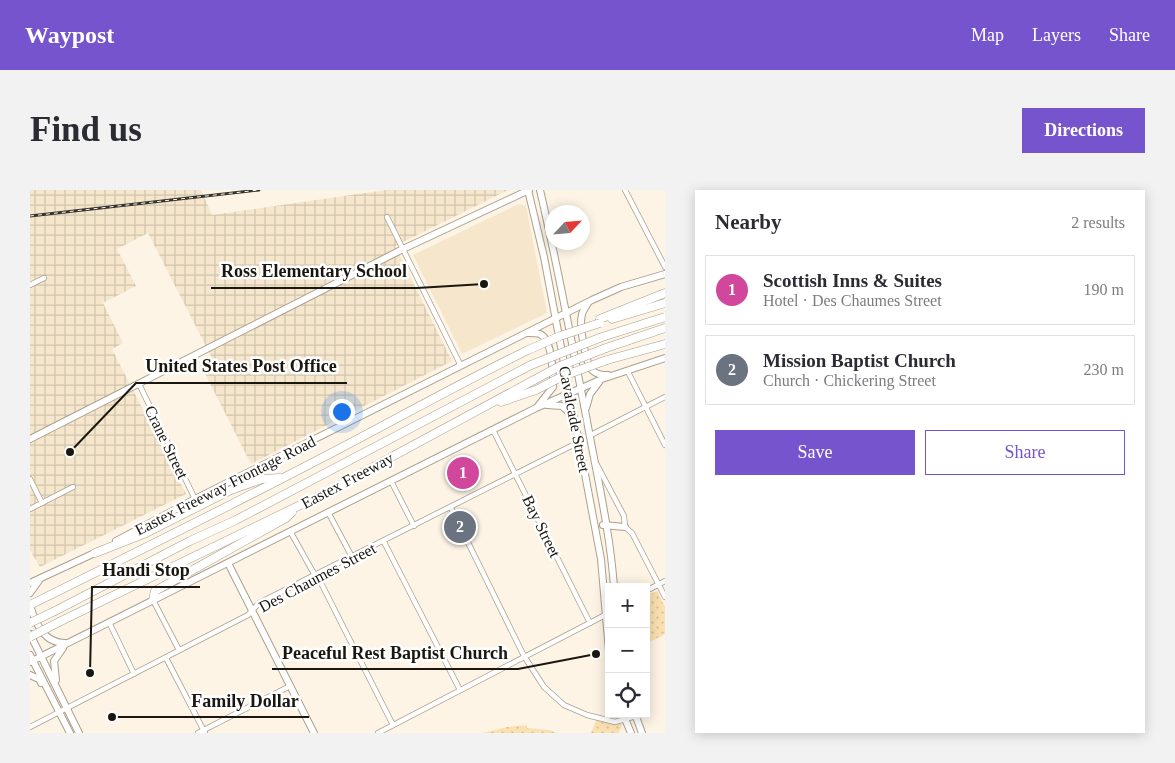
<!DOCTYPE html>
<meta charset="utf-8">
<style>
:root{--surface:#fff;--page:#f2f2f3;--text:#2b2b33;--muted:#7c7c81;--line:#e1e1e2;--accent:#7554ce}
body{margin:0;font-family:"Times New Roman",serif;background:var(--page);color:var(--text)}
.controls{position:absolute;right:15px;bottom:15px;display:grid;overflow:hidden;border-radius:0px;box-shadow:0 2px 12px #0003}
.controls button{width:45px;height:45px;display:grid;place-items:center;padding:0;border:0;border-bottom:1px solid var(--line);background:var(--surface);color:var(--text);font:25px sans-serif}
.compass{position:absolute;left:515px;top:15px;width:45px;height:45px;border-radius:50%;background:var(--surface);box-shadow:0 2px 12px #0003;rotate:64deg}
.you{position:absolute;left:311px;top:221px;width:18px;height:18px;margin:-12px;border:4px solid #fff;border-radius:50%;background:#1a73e8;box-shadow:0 0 0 8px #1a73e833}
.badge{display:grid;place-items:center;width:32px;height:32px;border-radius:50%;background:var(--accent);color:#fff;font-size:16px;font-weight:700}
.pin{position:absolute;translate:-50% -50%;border:2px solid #fff;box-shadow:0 1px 5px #0006}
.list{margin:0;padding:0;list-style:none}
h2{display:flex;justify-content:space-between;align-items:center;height:65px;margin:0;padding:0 20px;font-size:21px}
h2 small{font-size:16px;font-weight:400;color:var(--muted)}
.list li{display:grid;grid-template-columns:32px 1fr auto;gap:15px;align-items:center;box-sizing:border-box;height:70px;margin:0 10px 10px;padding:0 10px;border:1px solid var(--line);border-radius:0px}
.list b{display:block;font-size:19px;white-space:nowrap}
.list p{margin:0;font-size:16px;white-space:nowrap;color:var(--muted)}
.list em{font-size:16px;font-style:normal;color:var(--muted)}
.actions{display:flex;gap:10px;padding:15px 20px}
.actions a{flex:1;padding:11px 0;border:1px solid var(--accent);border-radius:0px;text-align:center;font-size:18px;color:var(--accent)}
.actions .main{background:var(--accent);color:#fff}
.icon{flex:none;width:28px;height:28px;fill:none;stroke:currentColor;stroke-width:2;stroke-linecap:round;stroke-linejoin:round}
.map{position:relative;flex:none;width:635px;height:543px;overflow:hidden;border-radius:0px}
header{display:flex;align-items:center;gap:30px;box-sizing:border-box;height:70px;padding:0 25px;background:var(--accent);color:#fff}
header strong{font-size:24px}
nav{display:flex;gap:28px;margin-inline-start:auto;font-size:18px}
.intro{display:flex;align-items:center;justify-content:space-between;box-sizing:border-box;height:120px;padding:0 30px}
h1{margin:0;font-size:35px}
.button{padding:12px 22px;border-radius:0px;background:var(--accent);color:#fff;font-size:18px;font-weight:700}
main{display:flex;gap:30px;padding:0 30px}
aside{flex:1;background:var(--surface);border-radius:0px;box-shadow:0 2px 12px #0003}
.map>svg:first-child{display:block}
</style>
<header>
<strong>Waypost</strong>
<nav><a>Map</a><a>Layers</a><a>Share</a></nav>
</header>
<div class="intro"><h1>Find us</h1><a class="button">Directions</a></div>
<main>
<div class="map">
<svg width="635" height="543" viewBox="0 0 635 543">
<defs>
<pattern id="industrial-grid" width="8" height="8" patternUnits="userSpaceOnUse" patternTransform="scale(1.25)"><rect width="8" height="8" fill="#f5e6cc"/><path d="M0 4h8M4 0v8" fill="none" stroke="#d1c5ae"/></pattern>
<pattern id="grass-dots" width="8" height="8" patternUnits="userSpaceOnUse" patternTransform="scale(1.25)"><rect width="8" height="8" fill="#fbe0b1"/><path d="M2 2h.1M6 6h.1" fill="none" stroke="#d7bf97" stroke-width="1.8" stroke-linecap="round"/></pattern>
</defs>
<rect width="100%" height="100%" fill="#fdf4e5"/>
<!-- built -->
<polygon fill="#f5e6cc" points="489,14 496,16 517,123 432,164 383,65"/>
<!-- industrial -->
<polygon fill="url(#industrial-grid)" points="0,0 171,0 182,25 356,0 478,0 365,56 422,171 221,274 169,172 181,166 118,43 87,59 106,96 73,113 93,153 82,159 156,304 10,377 0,360"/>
<!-- grass -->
<g fill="url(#grass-dots)">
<polygon points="627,401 635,417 635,444 616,454 616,406"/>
<polygon points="566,530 592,534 589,543 561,543"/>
<polygon points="497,535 497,538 519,540 527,543 453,543 477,537"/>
</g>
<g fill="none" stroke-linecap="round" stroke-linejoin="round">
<!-- street casing -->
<g stroke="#aba08e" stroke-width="6">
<g id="street">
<polyline points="595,0 635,77"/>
<polyline points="357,27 431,176"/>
<polyline points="0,95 14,88"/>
<polyline points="597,180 635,255"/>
<polyline points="109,194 165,309"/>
<polyline points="463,240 560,433"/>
<polyline points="559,246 635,207"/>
<polyline points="567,275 594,326 595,337 602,343 635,407"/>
<polyline points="0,289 12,313"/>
<polyline points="361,291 384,336"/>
<polyline points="421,318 494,466 514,497 534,515 557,525 585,532 606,526"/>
<polyline points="0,319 43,297"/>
<polyline points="298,322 322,367"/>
<polyline points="260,341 283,382 289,389 363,535"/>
<polyline points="354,352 430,500"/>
<polyline points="616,401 635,391"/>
<polyline points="123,410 149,460"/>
<polyline points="79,432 104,484"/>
<polyline points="136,468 175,543"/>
<polyline points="0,537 218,425 229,413 549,252"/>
<polyline points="168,543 260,496"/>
<polyline points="348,543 577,424"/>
</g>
</g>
<!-- secondary casing -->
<g stroke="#aba08e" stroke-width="8">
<g id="secondary">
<polyline points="498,0 514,67 571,369 579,461"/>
<path d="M510,0C528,77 542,154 557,231C567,286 580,341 584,397"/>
<path d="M558,113C556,117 553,120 552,124C549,135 555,173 563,181C567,185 573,185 578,185"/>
<path d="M498,143C501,143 507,143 510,144C523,150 523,185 523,197L508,216"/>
<polyline points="517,215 532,216 543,226"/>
<polyline points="556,218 560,204 569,192"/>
<polyline points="0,249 373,59 499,0"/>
<polyline points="573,335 595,337"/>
<polyline points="86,351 165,309 562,110 591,97 635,84"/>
<polyline points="198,373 284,543"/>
<polyline points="0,393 69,361"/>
<polyline points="0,403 10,389"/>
<path d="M0,416C6,434 14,453 35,453"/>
<polyline points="0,444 49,543"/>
<polyline points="0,465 40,543"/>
<polyline points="0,472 506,218 572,189 635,168"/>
<polyline points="0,485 9,489 11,493"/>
<polyline points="26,490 24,471 33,458"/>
<polyline points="593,524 601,543"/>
<polyline points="605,524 612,543"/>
</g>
</g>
<!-- highway casing -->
<g stroke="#aba08e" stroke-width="9">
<g id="highway">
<polyline points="570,129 635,103"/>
<polyline points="582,129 635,113"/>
<polyline points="576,158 635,138"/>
<polyline points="577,170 635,154"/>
<polyline points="471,212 506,200"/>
<polyline points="65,363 116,343 201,300 232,289 250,288"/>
<polyline points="123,410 125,401 256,328 262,322"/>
<path d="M0,415C95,368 190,321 284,272C356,235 426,195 498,160"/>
<polyline points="25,421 160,351 206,330 501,175"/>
<polyline points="31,431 293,304 504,190"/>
</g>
</g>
<!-- street -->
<use href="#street" stroke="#fff" stroke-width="4.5"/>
<!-- secondary -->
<use href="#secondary" stroke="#fff" stroke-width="6"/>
<!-- highway -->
<use href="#highway" stroke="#fff" stroke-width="8"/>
<!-- rail casing -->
<g stroke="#36322a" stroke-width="3">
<polyline id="rail" points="0,26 229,0"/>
</g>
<!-- rail -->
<use href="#rail" stroke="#fff" stroke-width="1" stroke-dasharray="4" stroke-linecap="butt"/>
<!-- highway-bridge casing -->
<g stroke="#aba08e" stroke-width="9" stroke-linecap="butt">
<g id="highway-bridge">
<polyline points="498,160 530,146 570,133"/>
<polyline points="501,175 572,147 635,127"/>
<polyline points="504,190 530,176 576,158"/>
<polyline points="506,200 533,186 577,170"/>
<polyline points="0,433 25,421"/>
<polyline points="0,447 31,431"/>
</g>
</g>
<!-- highway-bridge -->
<use href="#highway-bridge" stroke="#fff" stroke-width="8"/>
</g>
<g text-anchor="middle" stroke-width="5" stroke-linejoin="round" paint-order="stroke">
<!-- street labels -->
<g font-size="16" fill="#1a1710" stroke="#fff">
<text transform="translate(545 229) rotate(79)" y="6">Cavalcade Street</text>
<text transform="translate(137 252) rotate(64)" y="6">Crane Street</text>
<text transform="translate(317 290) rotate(-28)" y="6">Eastex Freeway</text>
<text transform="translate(195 295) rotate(-27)" y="6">Eastex Freeway Frontage Road</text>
<text transform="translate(512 336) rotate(64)" y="6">Bay Street</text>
<text transform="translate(287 387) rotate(-28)" y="6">Des Chaumes Street</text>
</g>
</g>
<!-- callouts -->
<path fill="none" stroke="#1a1710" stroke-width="2" d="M454 94L387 98H181M40 262L106 193H317M60 483L62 397H170M566 464L488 479H242M82 527L151 527H279"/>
<g fill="#1a1710" stroke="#fff" stroke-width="2">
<circle cx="454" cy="94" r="5"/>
<circle cx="40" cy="262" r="5"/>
<circle cx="60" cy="483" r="5"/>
<circle cx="566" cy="464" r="5"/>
<circle cx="82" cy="527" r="5"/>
</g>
<g font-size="18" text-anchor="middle" font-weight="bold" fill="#1a1710" stroke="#fff" stroke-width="5" stroke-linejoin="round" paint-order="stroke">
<text x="284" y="87">Ross Elementary School</text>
<text x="211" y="182">United States Post Office</text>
<text x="116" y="386">Handi Stop</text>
<text x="365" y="469">Peaceful Rest Baptist Church</text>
<text x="215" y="517">Family Dollar</text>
</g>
</svg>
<div class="controls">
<button>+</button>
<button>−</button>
<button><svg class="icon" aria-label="locate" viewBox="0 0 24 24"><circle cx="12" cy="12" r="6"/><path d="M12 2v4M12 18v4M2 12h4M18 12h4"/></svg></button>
</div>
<svg class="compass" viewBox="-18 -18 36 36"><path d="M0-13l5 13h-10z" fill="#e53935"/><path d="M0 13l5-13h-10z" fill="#7c7c81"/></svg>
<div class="you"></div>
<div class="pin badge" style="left:433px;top:283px;background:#d1479c">1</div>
<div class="pin badge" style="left:430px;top:337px;background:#6b7280">2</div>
</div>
<aside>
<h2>Nearby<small>2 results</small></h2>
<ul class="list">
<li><span class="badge" style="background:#d1479c">1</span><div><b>Scottish Inns &amp; Suites</b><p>Hotel · Des Chaumes Street</p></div><em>190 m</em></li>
<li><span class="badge" style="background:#6b7280">2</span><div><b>Mission Baptist Church</b><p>Church · Chickering Street</p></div><em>230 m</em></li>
</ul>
<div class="actions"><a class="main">Save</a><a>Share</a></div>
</aside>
</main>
